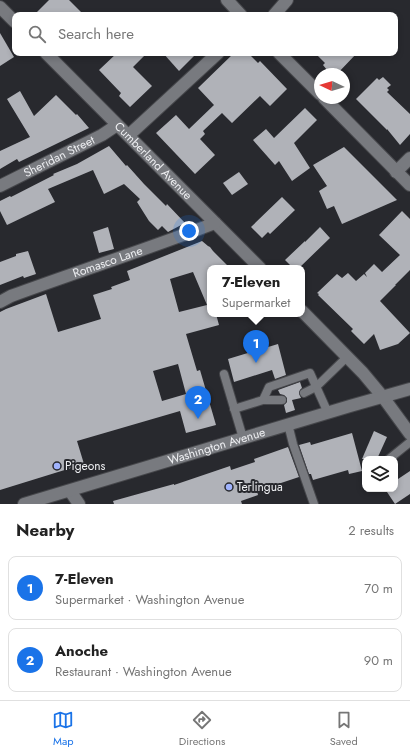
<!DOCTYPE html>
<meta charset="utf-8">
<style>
:root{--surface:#fff;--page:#f2f2f2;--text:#222;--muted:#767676;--line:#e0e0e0;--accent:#1a73e8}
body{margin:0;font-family:Jost,sans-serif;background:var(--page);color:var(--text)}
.controls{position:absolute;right:12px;bottom:12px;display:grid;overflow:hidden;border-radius:8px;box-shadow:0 2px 6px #0003}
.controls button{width:36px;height:36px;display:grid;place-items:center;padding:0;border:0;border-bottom:1px solid var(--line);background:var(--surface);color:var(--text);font:20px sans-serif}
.compass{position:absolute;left:314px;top:68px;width:36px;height:36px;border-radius:50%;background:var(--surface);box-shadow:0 2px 6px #0003;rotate:274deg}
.you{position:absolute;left:189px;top:231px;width:14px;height:14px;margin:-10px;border:3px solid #fff;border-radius:50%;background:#1a73e8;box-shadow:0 0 0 6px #1a73e833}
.badge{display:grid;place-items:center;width:26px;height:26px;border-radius:50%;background:var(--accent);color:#fff;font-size:13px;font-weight:700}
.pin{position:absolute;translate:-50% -33px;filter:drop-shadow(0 1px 2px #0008)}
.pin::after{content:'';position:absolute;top:21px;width:14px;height:12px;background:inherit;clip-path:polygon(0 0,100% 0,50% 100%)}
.popup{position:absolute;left:207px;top:265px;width:98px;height:52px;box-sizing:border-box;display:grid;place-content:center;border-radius:8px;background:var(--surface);filter:drop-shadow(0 1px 3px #0005);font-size:13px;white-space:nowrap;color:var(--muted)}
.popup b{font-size:15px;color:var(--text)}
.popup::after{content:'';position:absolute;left:50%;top:100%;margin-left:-8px;border:8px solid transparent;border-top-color:var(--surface)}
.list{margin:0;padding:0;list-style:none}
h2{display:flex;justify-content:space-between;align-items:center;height:52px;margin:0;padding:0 16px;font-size:17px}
h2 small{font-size:13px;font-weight:400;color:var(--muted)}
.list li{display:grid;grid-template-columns:26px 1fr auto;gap:12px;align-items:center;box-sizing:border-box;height:64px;margin:0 8px 8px;padding:0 8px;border:1px solid var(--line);border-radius:8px}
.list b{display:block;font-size:15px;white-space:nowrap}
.list p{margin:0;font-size:13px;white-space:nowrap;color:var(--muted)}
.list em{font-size:13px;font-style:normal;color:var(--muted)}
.icon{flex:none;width:22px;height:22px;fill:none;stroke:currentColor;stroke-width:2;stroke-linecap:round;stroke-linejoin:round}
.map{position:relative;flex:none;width:410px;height:504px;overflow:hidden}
.search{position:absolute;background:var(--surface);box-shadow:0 2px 6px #0003;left:12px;right:12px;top:12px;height:44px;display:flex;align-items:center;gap:10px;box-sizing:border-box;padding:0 14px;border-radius:8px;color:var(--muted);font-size:15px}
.sheet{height:196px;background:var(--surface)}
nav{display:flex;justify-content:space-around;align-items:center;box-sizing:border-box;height:56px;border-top:1px solid var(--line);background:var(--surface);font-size:11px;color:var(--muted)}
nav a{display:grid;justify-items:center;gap:2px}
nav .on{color:var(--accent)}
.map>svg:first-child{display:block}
</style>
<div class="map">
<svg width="410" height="504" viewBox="0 0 410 504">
<rect width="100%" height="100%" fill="#28292e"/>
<!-- building -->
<g fill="#b0b2b8" fill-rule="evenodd">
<polygon points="49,0 69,0 84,15 34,15"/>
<polygon points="0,33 14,57 0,66"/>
<polygon points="117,53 147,53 133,67 152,86 130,107 119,96 121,93 99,70"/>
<polygon points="163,53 197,53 179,71"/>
<polygon points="234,53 248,53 258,63 260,61 287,89 270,106 260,96 232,123 222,113 203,131 205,134 200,139 215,155 195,174 156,133 176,115 189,129 214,105 198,88"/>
<polygon points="315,53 357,53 337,74 327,74 327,70 323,65 325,63"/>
<polygon points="383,77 391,85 387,88 389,90 387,92 410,114 410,134 400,145 387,129 387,130 356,99 377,78 379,80"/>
<polygon points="20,91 34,116 56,95 76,115 77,114 89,128 19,162 17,159 0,169 0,151 30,137 7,99"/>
<polygon points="305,108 317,120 294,143 310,168 292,181 279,161 275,165 253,140 266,129 274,138"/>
<polygon points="109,146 126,166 127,165 144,184 166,206 167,204 185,223 168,232 162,226 158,230 149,221 137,202 140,199 124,184 104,194 93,170 48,189 55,202 7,225 0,211 0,201 10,196 11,197 54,175 53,174 77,164"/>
<polygon points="344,147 397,200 342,224 334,206 327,209 319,191 327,186 313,165"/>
<polygon points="239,172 248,184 232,195 223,183"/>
<polygon points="282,197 295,210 270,234 268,232 262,238 251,227"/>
<polygon points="402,211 410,219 410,270 395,285 396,285 380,301 410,333 398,344 380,350 374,334 364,344 351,331 353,329 318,295 319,294 317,293 337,274 342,278 348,273 356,281 364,274 367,277 365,273 374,264 382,272 400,255 379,235"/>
<polygon points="108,227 114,249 99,253 93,232"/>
<polygon points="320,227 330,238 299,268 293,268 285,260 305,241 305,242"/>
<path d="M202,241L208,246L210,247L213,251L230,268H210V314H216L219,325L186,334L197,371L200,370L216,425L186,433L180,411L77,441L84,464L0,490V312L6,309L46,294L58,332L101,319L93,295L112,289L111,287L130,280L127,271ZM193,272L207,305L179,312L170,279ZM178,364L186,394L162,401L153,371Z"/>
<polygon points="28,251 36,274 24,278 23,276 0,285 0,262 16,256 16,254"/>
<polygon points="278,344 286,375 275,379 272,370 234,382 228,359"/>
<polygon points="300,382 302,388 300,390 299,393 301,398 292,400 295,410 286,413 284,405 287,402 287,398 284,395 280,394 278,390"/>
<polygon points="374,431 387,437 377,459 362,459"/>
<polygon points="352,433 362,471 349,474 348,470 313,480 311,474 309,474 299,445 310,442 311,445"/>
<polygon points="288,447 299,477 257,491 258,495 241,501 242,504 114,504 113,501 174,484 174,485 230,466 231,470 255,462 254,459"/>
<polygon points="410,471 410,494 395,504 385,489 395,489 395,481"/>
</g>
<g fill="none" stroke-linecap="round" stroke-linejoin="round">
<!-- lane casing -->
<g stroke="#46474b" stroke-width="10">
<g id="lane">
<polyline points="224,374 243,438"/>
<polyline points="304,393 316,387 347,357"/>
<polyline points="263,400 282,400"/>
<polyline points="234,409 263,400 269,387 310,373 328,413"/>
<polyline points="288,424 293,444 314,504"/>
<polyline points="389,459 410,442"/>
</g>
</g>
<!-- street casing -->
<g stroke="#46474b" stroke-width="14">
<g id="street">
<polyline points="0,7 15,22"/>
<polyline points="274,15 287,0"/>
<path id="s1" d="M46,53L260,268"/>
<polyline points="129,135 218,53"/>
<polyline points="396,172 410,158"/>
<path id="s2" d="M0,186L102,135L117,125"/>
<path id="s3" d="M0,302L11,296C79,271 148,249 215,223"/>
<polyline points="302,311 363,373 383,397"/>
<polyline points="70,491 79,504"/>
</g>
</g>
<!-- secondary casing -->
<g stroke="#46474b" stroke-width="14">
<g id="secondary">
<polyline points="227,0 241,15"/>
<polyline points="279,53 320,94"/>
<polyline points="324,98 410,185"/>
<polyline points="383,397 410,434"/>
<path id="s4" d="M24,504L350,406L410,389"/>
</g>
</g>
<!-- lane -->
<use href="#lane" stroke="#787a7f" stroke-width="8"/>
<!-- street -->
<use href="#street" stroke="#787a7f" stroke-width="12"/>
<!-- secondary -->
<use href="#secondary" stroke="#787a7f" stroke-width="12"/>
</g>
<!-- markers -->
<g fill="#a0b3fd" stroke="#28292e" stroke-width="1.5">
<circle cx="57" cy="466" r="4"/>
<circle cx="229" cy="487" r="4"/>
</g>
<g text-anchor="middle" stroke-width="4" stroke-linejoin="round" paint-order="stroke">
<!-- street labels -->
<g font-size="12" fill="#eeeff2" stroke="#28292e">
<text dy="4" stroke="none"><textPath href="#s2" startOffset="66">Sheridan Street</textPath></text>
<text dy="4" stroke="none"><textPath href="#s1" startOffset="152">Cumberland Avenue</textPath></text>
<text dy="4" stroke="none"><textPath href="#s3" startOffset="115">Romasco Lane</textPath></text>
<text dy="4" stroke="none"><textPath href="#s4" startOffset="201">Washington Avenue</textPath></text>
</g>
<!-- poi labels -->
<g font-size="12" fill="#eeeff2" stroke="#28292e" text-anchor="start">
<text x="65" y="470">Pigeons</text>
<text x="237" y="491">Terlingua</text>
</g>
</g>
</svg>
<div class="controls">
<button><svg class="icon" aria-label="layers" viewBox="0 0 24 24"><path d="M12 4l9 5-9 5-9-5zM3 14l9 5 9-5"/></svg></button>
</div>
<svg class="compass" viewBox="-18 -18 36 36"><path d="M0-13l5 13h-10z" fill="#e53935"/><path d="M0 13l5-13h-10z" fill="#767676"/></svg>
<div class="you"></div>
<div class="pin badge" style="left:256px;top:363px">1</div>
<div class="popup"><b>7-Eleven</b>Supermarket</div>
<div class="pin badge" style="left:198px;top:419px">2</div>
<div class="search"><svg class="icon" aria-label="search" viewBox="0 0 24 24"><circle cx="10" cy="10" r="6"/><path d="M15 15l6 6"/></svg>Search here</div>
</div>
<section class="sheet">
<h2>Nearby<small>2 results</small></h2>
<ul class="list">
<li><span class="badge">1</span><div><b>7-Eleven</b><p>Supermarket · Washington Avenue</p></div><em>70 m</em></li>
<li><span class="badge">2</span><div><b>Anoche</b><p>Restaurant · Washington Avenue</p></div><em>90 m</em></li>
</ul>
</section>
<nav>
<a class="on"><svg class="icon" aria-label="map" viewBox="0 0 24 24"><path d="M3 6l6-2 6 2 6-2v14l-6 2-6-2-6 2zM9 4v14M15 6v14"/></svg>Map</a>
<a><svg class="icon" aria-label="directions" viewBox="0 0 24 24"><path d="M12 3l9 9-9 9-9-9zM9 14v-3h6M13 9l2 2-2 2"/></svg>Directions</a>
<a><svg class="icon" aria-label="saved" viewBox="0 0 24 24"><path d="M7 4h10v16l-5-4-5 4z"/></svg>Saved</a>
</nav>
